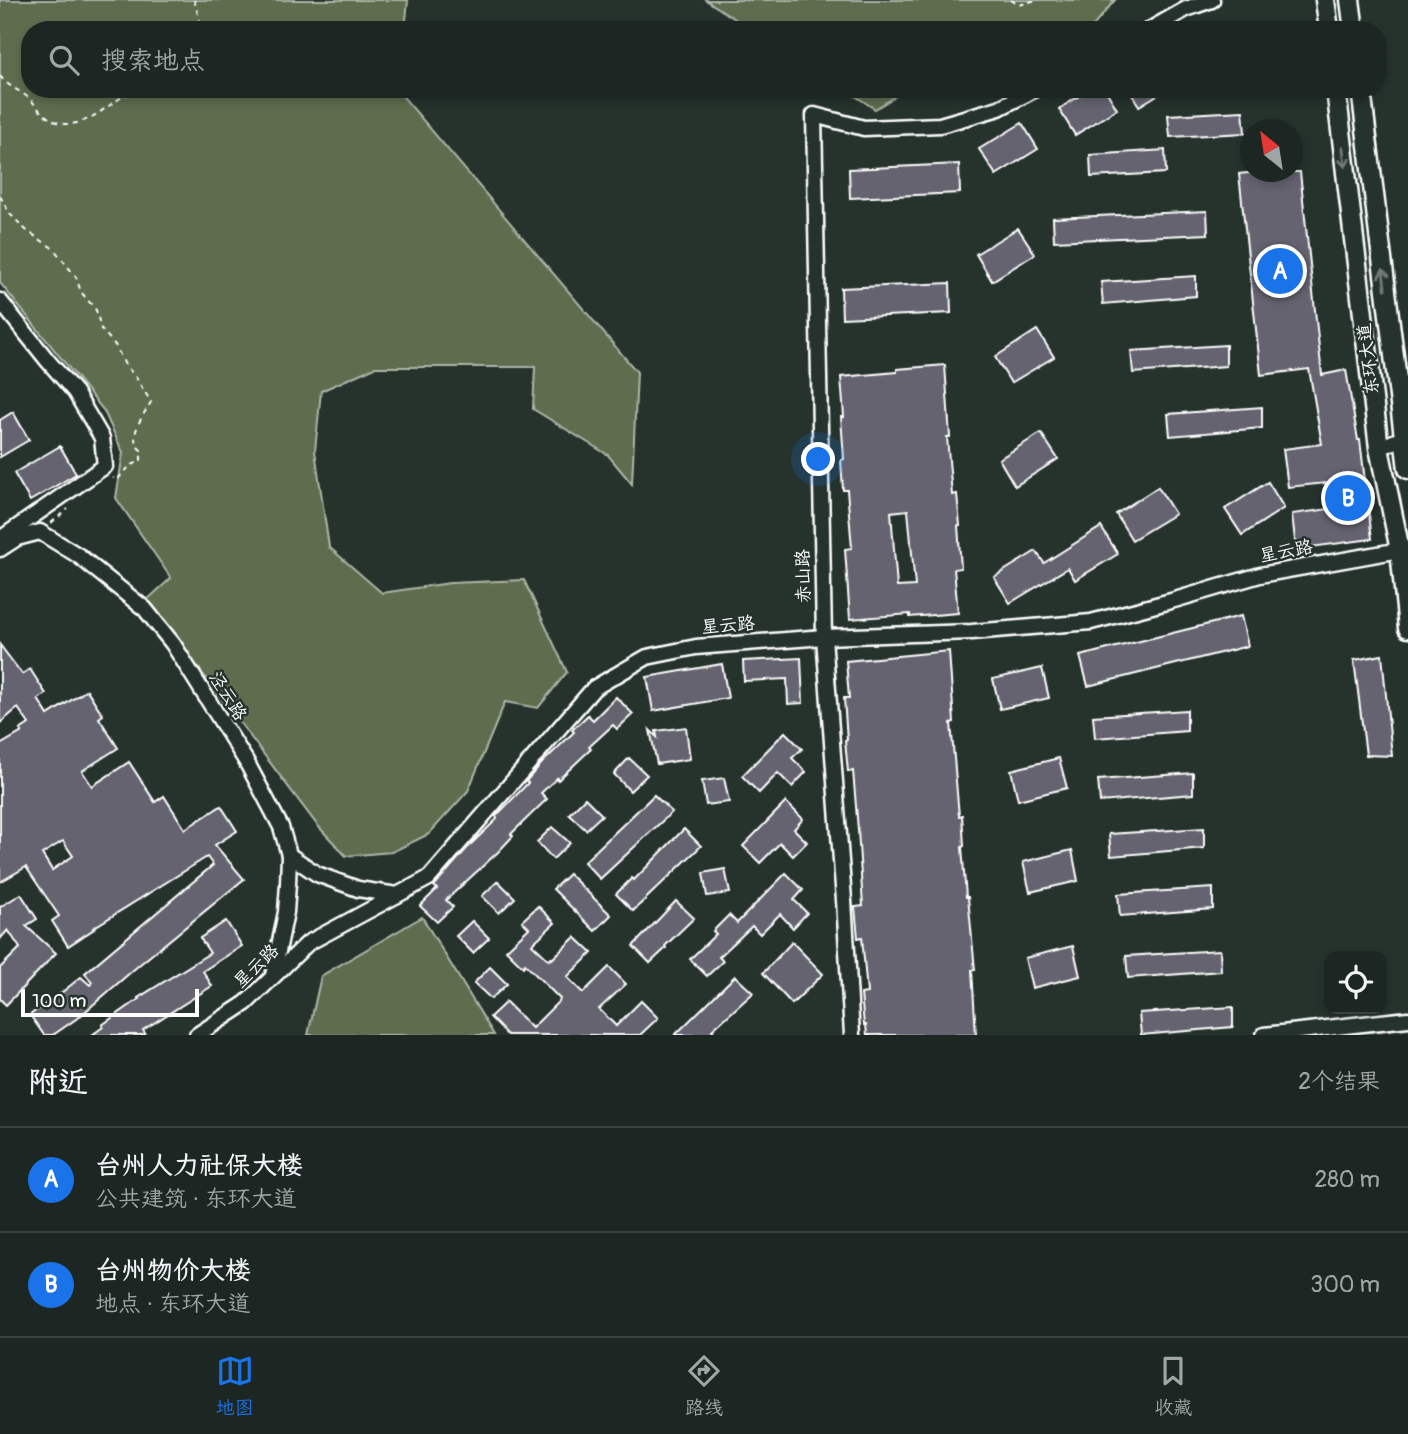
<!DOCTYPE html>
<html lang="zh">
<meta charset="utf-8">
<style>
:root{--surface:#1c2622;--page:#252e2a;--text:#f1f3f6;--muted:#a0a5a5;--line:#3a4340;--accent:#1a73e8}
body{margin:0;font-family:Pangolin,"LXGW WenKai TC",sans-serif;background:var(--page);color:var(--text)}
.controls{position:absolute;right:21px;bottom:21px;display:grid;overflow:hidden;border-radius:14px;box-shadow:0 4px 10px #0003}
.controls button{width:63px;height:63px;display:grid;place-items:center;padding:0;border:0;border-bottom:2px solid var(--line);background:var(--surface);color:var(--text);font:35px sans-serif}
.compass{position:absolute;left:1240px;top:119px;width:63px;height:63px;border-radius:50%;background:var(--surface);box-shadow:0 4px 10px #0003;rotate:330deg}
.scale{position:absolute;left:21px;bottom:18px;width:178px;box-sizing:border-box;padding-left:7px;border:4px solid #fff;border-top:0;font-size:19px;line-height:24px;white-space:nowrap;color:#fff;-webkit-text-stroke:5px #26332d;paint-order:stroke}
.you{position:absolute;left:819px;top:460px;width:24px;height:24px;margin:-18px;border:5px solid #fff;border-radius:50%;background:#1a73e8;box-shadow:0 0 0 10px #1a73e833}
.badge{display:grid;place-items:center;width:46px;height:46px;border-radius:50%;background:var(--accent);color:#fff;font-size:23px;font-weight:700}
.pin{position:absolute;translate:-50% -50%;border:4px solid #fff;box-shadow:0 2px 7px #0006}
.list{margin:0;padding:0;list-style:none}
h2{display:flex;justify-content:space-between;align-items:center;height:91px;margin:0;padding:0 28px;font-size:30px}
h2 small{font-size:23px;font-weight:400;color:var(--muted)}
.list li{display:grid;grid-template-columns:46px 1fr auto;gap:21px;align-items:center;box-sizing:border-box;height:105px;padding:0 28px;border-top:2px solid var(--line)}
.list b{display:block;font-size:26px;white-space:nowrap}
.list p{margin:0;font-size:23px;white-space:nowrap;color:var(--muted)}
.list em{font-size:23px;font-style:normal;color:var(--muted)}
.icon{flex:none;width:38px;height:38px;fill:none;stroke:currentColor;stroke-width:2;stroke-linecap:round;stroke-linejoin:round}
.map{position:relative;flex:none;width:1408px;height:1035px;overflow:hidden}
.search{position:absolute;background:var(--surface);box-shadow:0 4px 10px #0003;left:21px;right:21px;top:21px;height:77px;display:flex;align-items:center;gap:18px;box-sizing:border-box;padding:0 24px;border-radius:28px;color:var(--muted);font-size:26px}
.sheet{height:301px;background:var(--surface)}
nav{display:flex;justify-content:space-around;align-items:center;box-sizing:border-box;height:98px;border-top:2px solid var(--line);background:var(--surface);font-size:19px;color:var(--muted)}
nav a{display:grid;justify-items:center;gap:4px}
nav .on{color:var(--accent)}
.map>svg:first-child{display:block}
</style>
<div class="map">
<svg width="1408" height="1035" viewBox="0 0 1408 1035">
<rect width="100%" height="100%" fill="#26332d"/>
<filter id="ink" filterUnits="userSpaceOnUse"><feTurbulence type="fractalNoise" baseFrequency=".0143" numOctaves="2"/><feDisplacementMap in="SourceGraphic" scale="14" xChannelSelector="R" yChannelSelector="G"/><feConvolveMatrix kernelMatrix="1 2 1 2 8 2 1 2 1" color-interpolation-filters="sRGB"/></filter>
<g filter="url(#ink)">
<!-- green -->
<g fill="#5e6d4f" stroke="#aeb6a7" stroke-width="2">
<polygon points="0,0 408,0 405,30 30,30 30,89 399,89 399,92 637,372 632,484 608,455 533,409 535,367 375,367 321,391 315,451 329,547 382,593 450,583 524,580 567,672 538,708 505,702 468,791 429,834 392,852 346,856 318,826 147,600 171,578 116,498 123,453 104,411 0,283"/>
<polygon points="706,0 1115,0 1090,30 752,30"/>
<polygon points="845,89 907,89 875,109"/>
<polygon points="422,917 494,1035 308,1035 321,976"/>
</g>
<!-- building -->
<g fill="#656370" stroke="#fff" stroke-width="2" fill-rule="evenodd">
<polygon points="1090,89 1105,89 1117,109 1075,135 1059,109"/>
<polygon points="1129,89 1167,89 1139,106"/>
<polygon points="1243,111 1245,133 1170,137 1168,115"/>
<polygon points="1022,123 1038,149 996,175 979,149"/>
<polygon points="1165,150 1166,173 1091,177 1090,155"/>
<polygon points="959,164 960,193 850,198 849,169"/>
<polygon points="1257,172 1300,172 1322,375 1346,370 1358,440 1360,440 1372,539 1296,549 1292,514 1330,509 1326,483 1288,487 1283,449 1322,444 1309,369 1261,375 1239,174"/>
<polygon points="1207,211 1208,234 1054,241 1053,218"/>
<polygon points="1018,228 1035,254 992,281 976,254"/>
<polygon points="1196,276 1196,296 1103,304 1101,282"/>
<polygon points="950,283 951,313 842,318 841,288"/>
<polygon points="1037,330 1054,357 1011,383 995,357"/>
<polygon points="1226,345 1226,366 1133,373 1131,351"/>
<path d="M945,365L950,437H947L952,495L957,494L960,526H958L961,568L954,569L958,613L910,617V614L850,619L845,549L852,548L847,490H843L841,460L844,459L841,417H844L841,377L897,372V369ZM908,510L915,586L897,587L891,512Z"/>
<polygon points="1262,407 1262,428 1170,436 1168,414"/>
<polygon points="13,412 29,440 0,457 0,420"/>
<polygon points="1041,433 1058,459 1015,486 999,459"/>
<polygon points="60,446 76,474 30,501 14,473"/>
<polygon points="1268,482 1284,508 1242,535 1225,509"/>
<polygon points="1158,487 1175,514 1132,540 1116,514"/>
<polygon points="1101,527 1118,554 1075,580 1068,568 1010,603 994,577 1036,551 1044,563"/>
<polygon points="1241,616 1248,646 1088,686 1080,656"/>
<path d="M0,645L22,674L30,669L46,694L38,699L48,715L87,690L103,715L99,718L118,748L82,771L92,786L129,762L155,802L164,796L185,829L221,806L237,831L215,845L244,879L139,965L79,1017L53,1035H44L30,1015L61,993L81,977L90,985L92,983L85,973L213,865L207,857L93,928L94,929L68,946L52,921L59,916L26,867L0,882V745L22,732L20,730L29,724L18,708L0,723ZM63,841L73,856L52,870L42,854Z"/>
<polygon points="949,651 954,722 951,723 959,816 962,815 964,846 962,847 966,897 968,897 975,970 972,970 976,1035 867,1035 866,1025 864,1025 861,994 867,993 862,937 858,938 855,907 863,906 858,830 853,771 848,772 845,741 847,740 844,698 849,698 846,661"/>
<polygon points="1382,655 1392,756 1366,755 1354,660"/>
<polygon points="801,658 803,703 788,704 787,679 744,681 743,661"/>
<polygon points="722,664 728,698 653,711 647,677"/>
<polygon points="1042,668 1049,698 1000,709 993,679"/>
<polygon points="616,697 633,714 617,729 613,725 589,747 591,749 558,780 557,778 541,793 547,799 511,834 513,836 498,852 446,900 453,907 437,922 420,906 437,889 434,886 469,846 497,819 496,816 528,783 526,781 542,763 574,732 572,730 588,715 593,720"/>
<polygon points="1187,710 1187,731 1095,738 1093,716"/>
<polygon points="686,727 690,759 657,764 650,730 657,737 656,731"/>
<polygon points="785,732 802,749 792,758 806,772 792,787 778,773 759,793 742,776"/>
<polygon points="629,758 647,775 630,791 614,774"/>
<polygon points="1059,758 1067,788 1018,800 1011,770"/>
<polygon points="1193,773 1193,794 1100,802 1098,780"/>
<polygon points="724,778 729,802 706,805 702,781"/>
<polygon points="654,795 672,812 600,879 584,862"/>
<polygon points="585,798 602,815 586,830 569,814"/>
<polygon points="786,802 803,819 794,829 807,842 793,856 780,843 760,863 743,846"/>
<polygon points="552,827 570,843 553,859 537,842"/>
<polygon points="1204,828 1204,848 1111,856 1109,834"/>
<polygon points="684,829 701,846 633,911 616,894 632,878 634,880"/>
<polygon points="1072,850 1078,881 1030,892 1023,862"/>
<polygon points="725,869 730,893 707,896 703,873"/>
<polygon points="786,873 803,890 794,900 807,913 793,928 780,914 760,934 752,926 719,957 723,961 707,976 690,959 716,934 713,931 729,915 737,923"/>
<polygon points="569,874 611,915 595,931 553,889"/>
<polygon points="498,881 515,898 499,913 482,896"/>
<polygon points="1213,888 1213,909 1120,916 1118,894"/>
<polygon points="21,894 37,919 26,926 56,953 6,1005 0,999 0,968 20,948 8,930 0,939 0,907"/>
<polygon points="676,901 694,918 665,946 666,948 650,963 633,946"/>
<polygon points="538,906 555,923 532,944 549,960 551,958 552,959 575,937 592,953 567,977 583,993 609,967 626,984 599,1009 616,1026 641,1001 658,1018 640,1035 507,1035 490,1017 506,1002 532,1028 559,1001 560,999 525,964 523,967 506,950 529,928 522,921"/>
<polygon points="226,921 242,946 203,971 212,986 143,1030 146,1035 92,1035 103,1027 102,1025 139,999 138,998 210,953 200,938"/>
<polygon points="472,921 489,938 473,953 456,936"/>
<polygon points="792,942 823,974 792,1004 763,973"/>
<polygon points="1073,946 1080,976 1032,988 1025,958"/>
<polygon points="1220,950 1221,971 1128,978 1126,956"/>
<polygon points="490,967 507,984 491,999 474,983"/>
<polygon points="735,976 753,993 712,1030 717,1035 675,1035"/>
<polygon points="1233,1007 1233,1027 1141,1035 1139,1013"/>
</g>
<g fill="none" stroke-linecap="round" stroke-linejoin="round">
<!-- minor casing -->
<g stroke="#fff" stroke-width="19">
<g id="minor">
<polyline points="1149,30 1186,9 1212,0"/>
<polyline points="0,301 48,361 75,392 102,438 105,466 3,537"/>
<polyline points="1379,448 1403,438"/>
<polyline points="0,549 17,538 40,532 79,556 145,609 173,644 246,761 281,827 289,855 288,884 286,912 273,976"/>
<polyline points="289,855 317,874 358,889 397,895"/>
<polyline points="197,1035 246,1003 308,943 429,878 594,688 647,657 696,647 824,637 972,632 1091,622 1171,601 1260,575 1400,550"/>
<polyline points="852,1035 844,900 824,637 814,115 864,128 940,125 999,108 1036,89"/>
<polyline points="1264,1035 1408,1019"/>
</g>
</g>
<!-- major casing -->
<g stroke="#fff" stroke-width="23">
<g id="major">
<polyline points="1325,0 1329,30"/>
<polyline points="1350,0 1354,30"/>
<polyline points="1336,89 1379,448 1400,550 1408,628"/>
<polyline points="1361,89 1408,469"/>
</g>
</g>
<!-- path -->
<g stroke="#fff" stroke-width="2" stroke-dasharray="5 5" stroke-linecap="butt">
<polyline points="194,0 201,25 200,30"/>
<polyline points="1011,0 1019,5 1036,0"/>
<path d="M0,76C7,86 21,91 30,99C35,104 39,111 45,115C69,135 92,118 113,103C120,98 128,94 136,89"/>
<path d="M0,196L10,214L26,230L54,249L76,277L81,292L96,310L101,329L115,345L125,365L135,376L151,402C143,415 126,439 141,450V461L130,466L117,480L113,478"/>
<polyline points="51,523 68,509"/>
</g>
<!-- minor -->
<use href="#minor" stroke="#26332d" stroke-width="14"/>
<!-- major -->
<use href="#major" stroke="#26332d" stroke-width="18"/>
</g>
<!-- one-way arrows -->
<defs><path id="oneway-shaft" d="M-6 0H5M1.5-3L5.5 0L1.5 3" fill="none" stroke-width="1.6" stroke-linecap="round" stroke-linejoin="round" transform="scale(1.75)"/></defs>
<g stroke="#727a76">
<use href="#oneway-shaft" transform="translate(1344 157) rotate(83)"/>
<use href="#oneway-shaft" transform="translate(1384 279) rotate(-97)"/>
</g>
</g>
<g text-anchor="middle" stroke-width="5" stroke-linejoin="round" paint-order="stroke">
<!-- street labels -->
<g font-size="18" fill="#fff" stroke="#26332d">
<text transform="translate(1368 359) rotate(-97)" y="6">东环大道</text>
<text transform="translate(1286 551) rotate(-11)" y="6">星云路</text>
<text transform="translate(803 576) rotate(-91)" y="6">赤山路</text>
<text transform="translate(728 625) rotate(-5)" y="6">星云路</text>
<text transform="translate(228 696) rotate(58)" y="6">泾云路</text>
<text transform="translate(256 966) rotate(-44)" y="6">星云路</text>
</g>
</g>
</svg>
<div class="controls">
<button><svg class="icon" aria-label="locate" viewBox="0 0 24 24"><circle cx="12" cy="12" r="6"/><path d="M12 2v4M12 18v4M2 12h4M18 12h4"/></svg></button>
</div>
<svg class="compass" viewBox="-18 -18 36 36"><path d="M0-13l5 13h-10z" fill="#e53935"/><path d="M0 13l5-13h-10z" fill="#a0a5a5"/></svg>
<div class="scale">100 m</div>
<div class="you"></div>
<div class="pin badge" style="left:1280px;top:271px">A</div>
<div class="pin badge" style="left:1348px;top:498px">B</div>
<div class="search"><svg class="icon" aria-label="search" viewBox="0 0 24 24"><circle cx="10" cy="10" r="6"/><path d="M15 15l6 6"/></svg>搜索地点</div>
</div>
<section class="sheet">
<h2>附近<small>2个结果</small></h2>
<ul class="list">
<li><span class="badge">A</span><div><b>台州人力社保大楼</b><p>公共建筑 · 东环大道</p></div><em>280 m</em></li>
<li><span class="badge">B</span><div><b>台州物价大楼</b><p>地点 · 东环大道</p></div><em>300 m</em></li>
</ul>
</section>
<nav>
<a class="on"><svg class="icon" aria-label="map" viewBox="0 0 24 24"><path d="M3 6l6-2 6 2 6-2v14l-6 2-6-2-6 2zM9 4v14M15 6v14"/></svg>地图</a>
<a><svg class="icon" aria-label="directions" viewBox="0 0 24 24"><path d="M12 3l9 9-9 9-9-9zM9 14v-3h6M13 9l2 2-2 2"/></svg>路线</a>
<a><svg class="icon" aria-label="saved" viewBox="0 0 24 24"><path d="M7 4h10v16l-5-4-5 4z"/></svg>收藏</a>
</nav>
